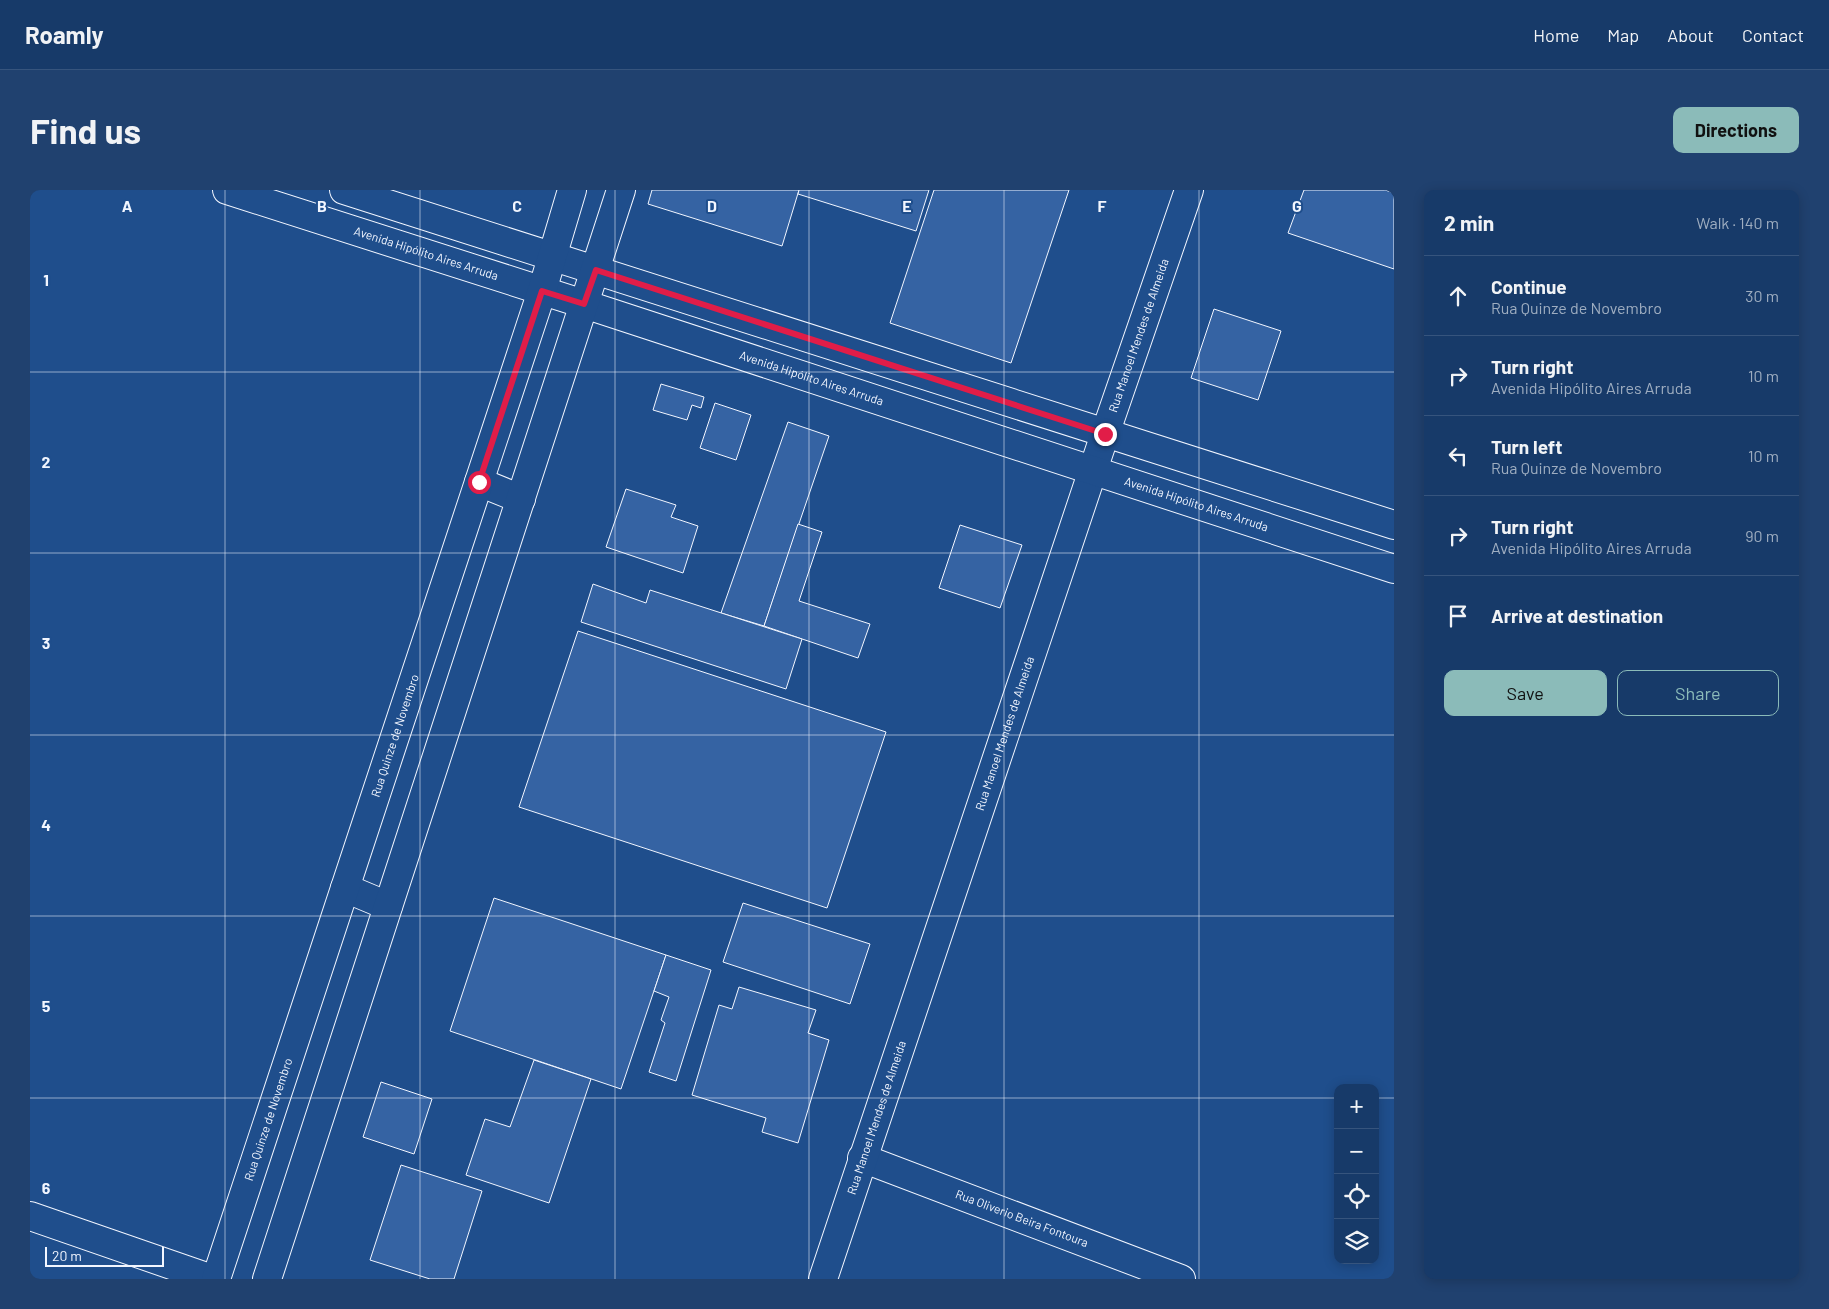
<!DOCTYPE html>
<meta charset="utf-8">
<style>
:root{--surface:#173a69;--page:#20416f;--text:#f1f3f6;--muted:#9eadc0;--line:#36547d;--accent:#8bbbb9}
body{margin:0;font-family:Barlow,sans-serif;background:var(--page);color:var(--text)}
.controls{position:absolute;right:15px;bottom:15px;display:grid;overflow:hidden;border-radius:10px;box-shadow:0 2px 12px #0003}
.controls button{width:45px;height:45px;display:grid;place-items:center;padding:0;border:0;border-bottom:1px solid var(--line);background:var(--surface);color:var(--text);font:25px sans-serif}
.scale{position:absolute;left:15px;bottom:12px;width:119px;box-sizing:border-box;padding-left:5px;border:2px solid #f2f6ff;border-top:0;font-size:14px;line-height:18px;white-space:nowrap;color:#f2f6ff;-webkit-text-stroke:4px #1f4e8c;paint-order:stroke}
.stop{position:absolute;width:15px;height:15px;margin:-11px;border:4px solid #e11d48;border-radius:50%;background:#fff}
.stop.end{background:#e11d48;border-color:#fff;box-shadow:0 1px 5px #0008}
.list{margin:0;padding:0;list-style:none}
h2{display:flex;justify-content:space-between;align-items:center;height:65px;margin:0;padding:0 20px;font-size:21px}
h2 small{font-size:16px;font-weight:400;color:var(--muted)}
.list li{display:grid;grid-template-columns:32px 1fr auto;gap:15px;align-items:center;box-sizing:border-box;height:80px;padding:0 20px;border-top:1px solid var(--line)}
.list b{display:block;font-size:19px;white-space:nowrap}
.list p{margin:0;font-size:16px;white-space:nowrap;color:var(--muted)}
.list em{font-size:16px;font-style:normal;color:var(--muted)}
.actions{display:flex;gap:10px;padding:15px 20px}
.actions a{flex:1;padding:11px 0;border:1px solid var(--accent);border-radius:10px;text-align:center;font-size:18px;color:var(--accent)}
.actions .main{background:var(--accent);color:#111}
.icon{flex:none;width:28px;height:28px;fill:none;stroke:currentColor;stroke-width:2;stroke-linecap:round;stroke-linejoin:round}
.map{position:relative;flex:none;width:1364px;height:1089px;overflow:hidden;border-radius:10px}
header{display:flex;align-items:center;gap:30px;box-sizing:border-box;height:70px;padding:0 25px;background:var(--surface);border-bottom:1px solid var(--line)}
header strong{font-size:24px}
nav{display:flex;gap:28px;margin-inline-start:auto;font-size:18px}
.intro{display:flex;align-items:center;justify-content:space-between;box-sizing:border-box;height:120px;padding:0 30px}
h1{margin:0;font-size:35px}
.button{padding:12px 22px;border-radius:10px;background:var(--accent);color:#111;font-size:18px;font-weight:700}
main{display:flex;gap:30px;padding:0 30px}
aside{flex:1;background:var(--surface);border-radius:10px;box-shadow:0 2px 12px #0003}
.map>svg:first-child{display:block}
</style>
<header>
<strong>Roamly</strong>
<nav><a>Home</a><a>Map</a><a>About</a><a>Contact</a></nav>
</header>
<div class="intro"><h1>Find us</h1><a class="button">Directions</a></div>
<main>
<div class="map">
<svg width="1364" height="1089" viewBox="0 0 1364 1089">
<rect width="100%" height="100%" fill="#1f4e8c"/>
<!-- building -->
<g fill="#3563a3" stroke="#f2f6ff">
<polygon points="622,0 769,0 752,56 618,14"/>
<polygon points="769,0 899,0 886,41 768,4"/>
<polygon points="904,0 1039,0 981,173 860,133"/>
<polygon points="1274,0 1355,0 1364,3 1364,79 1258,43"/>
<polygon points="1184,119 1251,141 1228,210 1161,188"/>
<polygon points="631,194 674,207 671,218 662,215 657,230 623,220"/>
<polygon points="685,213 721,225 706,270 670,258"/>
<polygon points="758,232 799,246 734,436 691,423"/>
<polygon points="596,299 646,315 641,327 668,336 653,383 576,357"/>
<polygon points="768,334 792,342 769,411 840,434 828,468 734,436"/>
<polygon points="930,335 992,355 970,418 909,398"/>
<polygon points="563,394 616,413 620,400 772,449 756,499 551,432"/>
<polygon points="548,441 856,542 797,718 489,617"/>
<polygon points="464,708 636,765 591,899 420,841"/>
<polygon points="713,713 840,754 820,814 693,772"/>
<polygon points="636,765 681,780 646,891 619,882 635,833 631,830 639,807 624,801"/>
<polygon points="709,797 786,820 778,843 799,850 768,953 732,942 736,928 662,905 689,815 702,819"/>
<polygon points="504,870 561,889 519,1013 436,985 455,929 480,937"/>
<polygon points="351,892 402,909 384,964 333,947"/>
<polygon points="371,975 452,1001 424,1089 400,1089 340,1070"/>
</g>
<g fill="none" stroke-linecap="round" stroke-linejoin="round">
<!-- street casing -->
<g stroke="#f2f6ff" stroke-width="30">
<g id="street">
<path id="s1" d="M832,968L1151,1089"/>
<polyline points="0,1026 182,1089"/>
<path id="s2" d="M793,1089L1075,244L1159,0"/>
</g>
</g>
<!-- secondary casing -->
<g stroke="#f2f6ff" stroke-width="30">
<g id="secondary">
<path id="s3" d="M197,0L554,114L1364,379"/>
<polyline points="314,0 1364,335"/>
<polyline points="449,292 491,309"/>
<polyline points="315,698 358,716"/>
<path id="s4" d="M186,1089L512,101L542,0"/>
<polyline points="237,1089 591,0"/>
</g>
</g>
<!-- street -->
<use href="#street" stroke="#1f4e8c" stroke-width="28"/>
<!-- secondary -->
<use href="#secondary" stroke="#1f4e8c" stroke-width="28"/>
</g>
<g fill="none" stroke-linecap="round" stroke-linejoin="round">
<!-- route -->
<polyline stroke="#e11d48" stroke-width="6" points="449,292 512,101 554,114 566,80 1075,244"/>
</g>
<!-- grid -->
<path fill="none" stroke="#f2f6ff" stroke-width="1" stroke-opacity="0.55" d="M195,0V1089M390,0V1089M585,0V1089M779,0V1089M974,0V1089M1169,0V1089M0,182H1364M0,363H1364M0,545H1364M0,726H1364M0,908H1308M1345,908H1364"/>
<g text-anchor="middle" stroke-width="4" stroke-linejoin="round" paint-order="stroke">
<!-- street labels -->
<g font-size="12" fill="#f2f6ff" stroke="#1f4e8c">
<text dy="4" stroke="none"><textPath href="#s3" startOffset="209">Avenida Hipólito Aires Arruda</textPath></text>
<text dy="4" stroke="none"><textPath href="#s2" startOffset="995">Rua Manoel Mendes de Almeida</textPath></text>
<text dy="4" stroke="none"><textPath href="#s3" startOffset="614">Avenida Hipólito Aires Arruda</textPath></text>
<text dy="4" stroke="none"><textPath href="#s3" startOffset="1019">Avenida Hipólito Aires Arruda</textPath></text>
<text dy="4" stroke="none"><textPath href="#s2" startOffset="575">Rua Manoel Mendes de Almeida</textPath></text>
<text dy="4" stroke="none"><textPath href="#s4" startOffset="572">Rua Quinze de Novembro</textPath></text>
<text dy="4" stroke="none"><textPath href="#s2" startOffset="170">Rua Manoel Mendes de Almeida</textPath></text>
<text dy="4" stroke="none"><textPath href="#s4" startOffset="168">Rua Quinze de Novembro</textPath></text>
<text dy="4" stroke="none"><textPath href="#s1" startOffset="171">Rua Oliverio Beira Fontoura</textPath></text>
</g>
</g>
<g font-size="16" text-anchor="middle" font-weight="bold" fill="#f2f6ff" stroke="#1f4e8c" stroke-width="4" stroke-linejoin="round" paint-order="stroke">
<text x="97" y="22">A</text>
<text x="292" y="22">B</text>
<text x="487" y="22">C</text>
<text x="682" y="22">D</text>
<text x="877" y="22">E</text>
<text x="1072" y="22">F</text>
<text x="1267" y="22">G</text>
<text x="16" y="96">1</text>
<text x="16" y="278">2</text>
<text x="16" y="459">3</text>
<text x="16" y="641">4</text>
<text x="16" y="822">5</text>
<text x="16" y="1004">6</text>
</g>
</svg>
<div class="controls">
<button>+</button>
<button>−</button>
<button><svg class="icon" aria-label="locate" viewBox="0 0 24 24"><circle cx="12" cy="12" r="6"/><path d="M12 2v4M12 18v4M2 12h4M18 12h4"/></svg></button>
<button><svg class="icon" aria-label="layers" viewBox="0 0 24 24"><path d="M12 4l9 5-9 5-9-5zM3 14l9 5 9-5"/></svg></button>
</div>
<div class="scale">20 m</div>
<div class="stop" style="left:449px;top:292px"></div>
<div class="stop end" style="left:1075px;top:244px"></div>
</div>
<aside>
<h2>2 min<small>Walk · 140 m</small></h2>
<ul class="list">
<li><svg class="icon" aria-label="ahead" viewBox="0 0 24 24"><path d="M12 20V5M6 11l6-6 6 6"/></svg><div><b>Continue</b><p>Rua Quinze de Novembro</p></div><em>30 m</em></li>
<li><svg class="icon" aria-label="right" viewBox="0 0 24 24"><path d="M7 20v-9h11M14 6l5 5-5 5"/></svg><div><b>Turn right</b><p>Avenida Hipólito Aires Arruda</p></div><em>10 m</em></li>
<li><svg class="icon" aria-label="left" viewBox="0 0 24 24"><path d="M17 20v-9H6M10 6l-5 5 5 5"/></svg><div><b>Turn left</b><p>Rua Quinze de Novembro</p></div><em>10 m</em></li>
<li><svg class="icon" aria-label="right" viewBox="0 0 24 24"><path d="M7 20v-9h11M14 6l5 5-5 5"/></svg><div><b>Turn right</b><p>Avenida Hipólito Aires Arruda</p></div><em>90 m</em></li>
<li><svg class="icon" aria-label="arrive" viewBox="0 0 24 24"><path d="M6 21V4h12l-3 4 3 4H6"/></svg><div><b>Arrive at destination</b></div></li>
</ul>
<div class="actions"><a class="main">Save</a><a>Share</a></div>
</aside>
</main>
